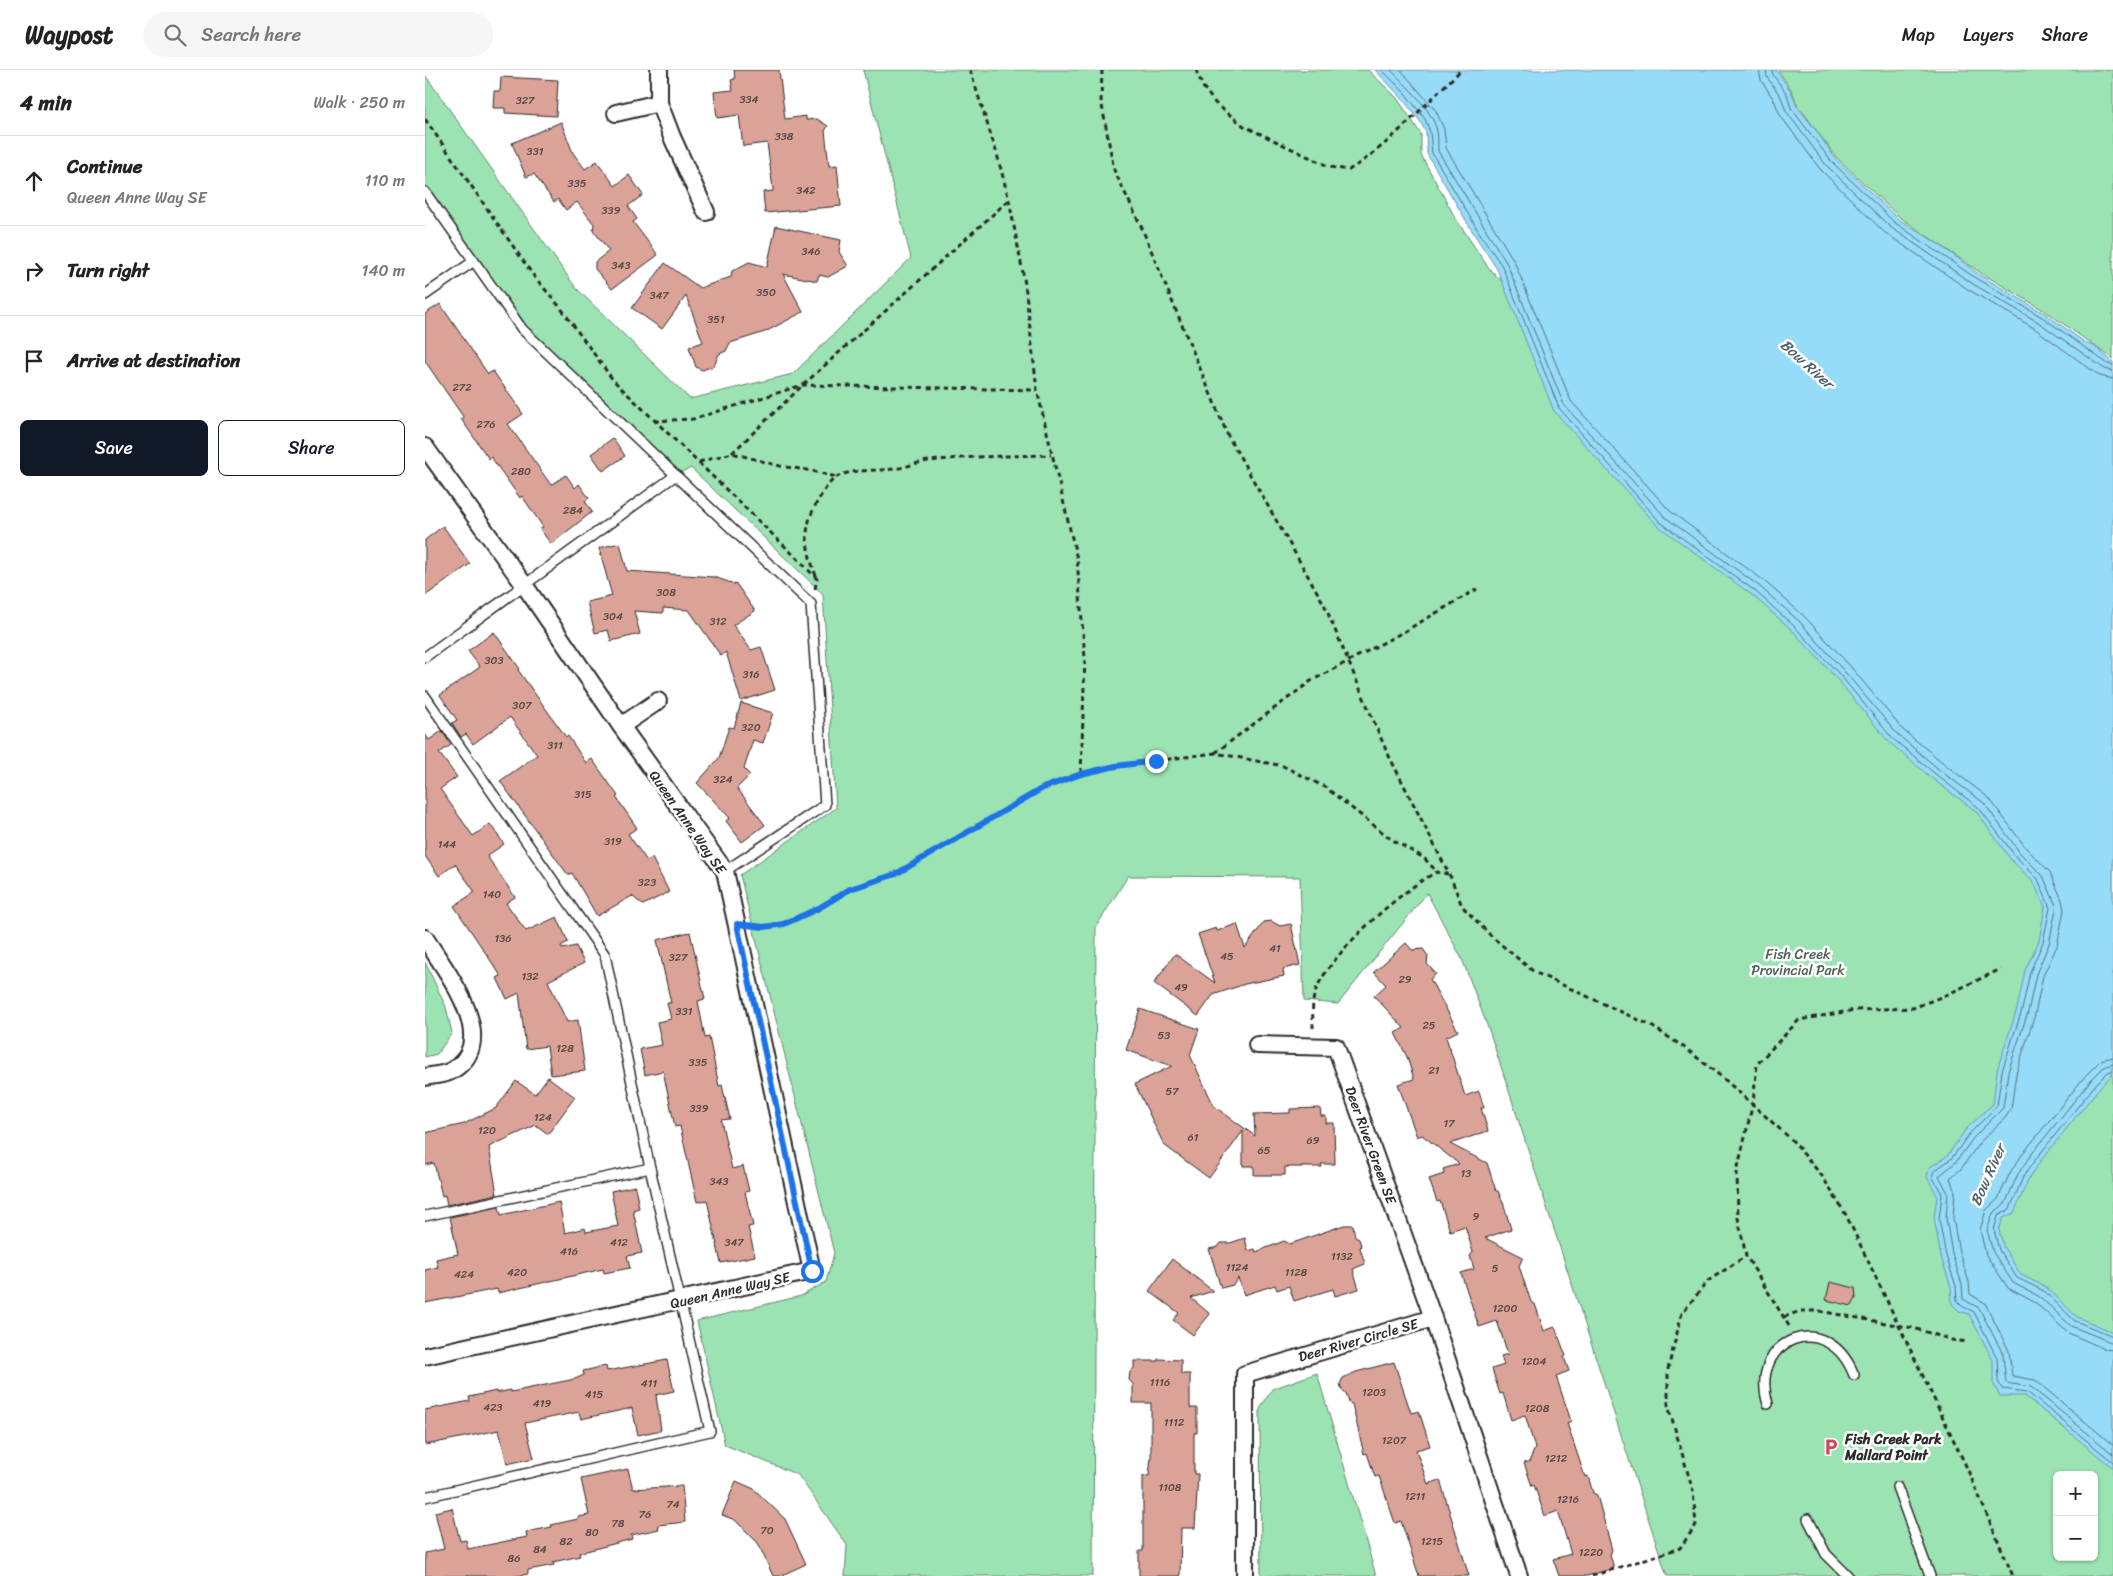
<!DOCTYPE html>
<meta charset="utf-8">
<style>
:root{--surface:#fff;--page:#f6f6f6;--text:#222;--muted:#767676;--line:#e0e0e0;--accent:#111827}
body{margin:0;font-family:Sriracha,sans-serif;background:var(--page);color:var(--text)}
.controls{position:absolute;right:15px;bottom:15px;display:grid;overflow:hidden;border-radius:8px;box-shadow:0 1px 4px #0004}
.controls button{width:45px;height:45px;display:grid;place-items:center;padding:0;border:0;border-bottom:1px solid var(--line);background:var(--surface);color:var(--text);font:25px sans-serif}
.stop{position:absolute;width:15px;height:15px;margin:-11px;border:4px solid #1a73e8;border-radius:50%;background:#fff}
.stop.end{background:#1a73e8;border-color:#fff;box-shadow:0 1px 5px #0008}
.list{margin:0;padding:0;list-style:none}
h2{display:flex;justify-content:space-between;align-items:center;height:65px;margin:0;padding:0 20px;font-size:21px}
h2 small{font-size:16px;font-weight:400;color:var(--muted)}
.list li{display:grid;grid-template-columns:32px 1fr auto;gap:15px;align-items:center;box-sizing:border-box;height:90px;padding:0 20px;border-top:1px solid var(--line)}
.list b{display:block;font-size:19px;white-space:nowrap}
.list p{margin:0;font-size:16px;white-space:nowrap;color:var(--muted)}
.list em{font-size:16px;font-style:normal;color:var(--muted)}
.actions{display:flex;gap:10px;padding:15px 20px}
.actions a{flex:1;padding:11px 0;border:1px solid var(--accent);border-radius:8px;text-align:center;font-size:18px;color:var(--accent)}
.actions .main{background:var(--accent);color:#fff}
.icon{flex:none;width:28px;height:28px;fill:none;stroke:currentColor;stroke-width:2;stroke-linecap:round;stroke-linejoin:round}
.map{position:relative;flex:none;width:1688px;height:1506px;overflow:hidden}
header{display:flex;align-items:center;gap:30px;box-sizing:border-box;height:70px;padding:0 25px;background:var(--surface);border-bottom:1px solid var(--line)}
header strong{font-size:24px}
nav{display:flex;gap:28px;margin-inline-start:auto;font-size:18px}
.search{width:350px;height:45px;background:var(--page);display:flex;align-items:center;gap:12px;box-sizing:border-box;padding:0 18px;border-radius:28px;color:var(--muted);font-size:19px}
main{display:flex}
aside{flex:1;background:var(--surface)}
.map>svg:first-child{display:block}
</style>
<header>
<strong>Waypost</strong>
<div class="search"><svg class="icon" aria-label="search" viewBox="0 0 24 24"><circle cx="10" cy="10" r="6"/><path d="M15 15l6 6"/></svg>Search here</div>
<nav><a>Map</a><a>Layers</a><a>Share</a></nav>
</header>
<main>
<aside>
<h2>4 min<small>Walk · 250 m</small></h2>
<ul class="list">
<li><svg class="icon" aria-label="ahead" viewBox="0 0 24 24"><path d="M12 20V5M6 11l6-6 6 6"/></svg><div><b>Continue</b><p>Queen Anne Way SE</p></div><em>110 m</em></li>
<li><svg class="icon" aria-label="right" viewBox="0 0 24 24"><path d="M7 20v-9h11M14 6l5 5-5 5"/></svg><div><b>Turn right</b></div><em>140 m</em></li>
<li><svg class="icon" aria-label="arrive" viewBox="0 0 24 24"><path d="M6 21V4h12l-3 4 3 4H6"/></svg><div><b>Arrive at destination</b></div></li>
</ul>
<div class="actions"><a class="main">Save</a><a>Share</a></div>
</aside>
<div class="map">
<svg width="1688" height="1506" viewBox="0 0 1688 1506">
<rect width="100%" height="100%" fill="#fff"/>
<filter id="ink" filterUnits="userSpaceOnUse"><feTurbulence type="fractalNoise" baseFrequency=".02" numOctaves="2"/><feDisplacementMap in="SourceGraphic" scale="10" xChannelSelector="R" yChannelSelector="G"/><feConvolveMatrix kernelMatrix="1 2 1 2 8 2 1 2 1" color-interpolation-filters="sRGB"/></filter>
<g filter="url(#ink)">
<!-- green -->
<g fill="#9be3b2" stroke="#63876e" fill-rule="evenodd">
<path d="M438,0H943L972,28L996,64V85L1031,149L1063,197L1112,248L1688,730V1506H1242L1065,963L1037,889L1002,823L913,934L879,931L875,807L703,806L671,857L668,1506H420L422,1475L373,1405L300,1375L272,1251L376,1226L401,1212L409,1183L315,805L411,738L398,524L266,398L251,405L97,259L0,122V5L151,218L265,329L368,304L486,188ZM1632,1405H1669V1487H1632Z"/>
<polygon points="1353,0 1688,0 1688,289 1620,241 1556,203 1473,146 1411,87 1372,34 1367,21"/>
<polygon points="0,892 21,937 27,963 12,984 0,987"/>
<polygon points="892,1303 951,1506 836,1506 835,1339 847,1319"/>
</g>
<!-- water -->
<polygon fill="#96dbf8" stroke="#6b95a6" points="950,0 1351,0 1366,21 1371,35 1393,63 1410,88 1472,148 1515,175 1555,205 1619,243 1661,273 1669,276 1688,292 1688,1004 1675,1017 1614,1093 1603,1110 1589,1143 1578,1148 1574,1160 1579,1178 1596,1205 1621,1217 1652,1247 1688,1262 1688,1398 1600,1326 1575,1326 1568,1313 1568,1290 1544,1244 1534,1241 1527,1234 1526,1217 1516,1187 1509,1148 1512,1125 1502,1107 1504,1098 1522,1086 1541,1059 1568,1034 1572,1000 1592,939 1600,900 1614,871 1620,837 1608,811 1587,791 1551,741 1510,711 1464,672 1412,609 1366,559 1327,525 1232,455 1129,341 1072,199 1049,164 1002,84 1001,63 995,51 976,27"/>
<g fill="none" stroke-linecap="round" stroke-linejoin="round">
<!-- shore -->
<g stroke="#56717d" stroke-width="1">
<polyline points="957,0 980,23 1000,49 1005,62 1007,83 1054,162 1077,196 1134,338 1235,452 1330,521 1369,556 1416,606 1467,668 1514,707 1554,738 1591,787 1613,809 1625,838 1618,872 1605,902 1597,940 1577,1001 1572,1036 1545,1063 1526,1089 1509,1101 1507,1106 1517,1124 1514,1149 1521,1186 1531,1216 1532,1231 1537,1236 1549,1242 1572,1288 1573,1311 1577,1319 1602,1322 1688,1392"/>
<path d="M966,0C982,17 1006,37 1012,61C1013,67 1013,74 1013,81L1082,194L1139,335L1240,447L1334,516L1374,551L1420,602L1472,664L1517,702L1559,733L1595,783L1618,806L1630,833L1631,839L1624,874L1611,904L1603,942L1583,1002L1578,1038L1549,1067L1530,1093L1514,1106L1523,1123L1521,1148L1527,1184L1537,1214L1538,1229L1554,1238L1578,1284L1581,1313L1606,1317L1688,1384"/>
<polyline points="976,0 1011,41 1019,59 1021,78 1089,191 1146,331 1245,441 1338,510 1379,546 1426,597 1477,659 1522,696 1564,728 1601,778 1625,802 1637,830 1639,840 1632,876 1618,906 1610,944 1591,1004 1586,1039 1581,1047 1555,1072 1536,1099 1525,1108 1530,1122 1528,1148 1534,1182 1544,1212 1545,1224 1560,1233 1584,1281 1587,1306 1610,1310 1688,1375"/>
<polyline points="1334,0 1336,10 1349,30 1355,45 1395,99 1459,162 1544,220 1609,258 1675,306 1688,309"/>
<polyline points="1341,0 1342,7 1356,27 1361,41 1401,95 1464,156 1548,214 1613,252 1680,299 1688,301"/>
<polyline points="1347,0 1348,5 1362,24 1366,38 1406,91 1469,152 1552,209 1617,247 1683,294 1688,295"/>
<polyline points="1688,987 1676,990 1661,1005 1599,1082 1586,1101 1573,1129 1561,1140 1555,1160 1561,1185 1583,1218 1611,1233 1643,1263 1680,1279 1688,1280"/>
<polyline points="1688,994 1679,997 1666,1010 1605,1086 1593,1104 1580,1134 1568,1143 1562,1160 1568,1182 1588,1213 1615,1227 1646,1256 1688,1273"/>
<polyline points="1688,1001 1683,1002 1671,1014 1610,1090 1598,1107 1585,1139 1573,1146 1569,1160 1574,1180 1592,1208 1619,1221 1650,1251 1688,1266"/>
</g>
</g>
<!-- building -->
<g fill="#dba298" stroke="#2b2b2b">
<polygon points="309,0 354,0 360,49 381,46 381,50 392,49 403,56 400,61 404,96 412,95 416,136 340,143 338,122 348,121 348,119 342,73 318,76 314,45 292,48 289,22 308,20 306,10 310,9"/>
<polygon points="76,7 133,10 131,46 80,43 80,38 68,38 69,21 75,21"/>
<polygon points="136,52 148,83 160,99 172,91 190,116 204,105 218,125 203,136 212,149 208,152 233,185 187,219 170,199 170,192 184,181 168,160 169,154 152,132 141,140 133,129 129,132 109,104 101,107 87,73"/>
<polygon points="351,156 416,170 414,182 423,196 403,207 394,205 392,211 358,204 378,242 340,262 305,273 301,281 294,284 289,296 277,300 271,297 264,277 278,272 261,226 237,259 207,238 240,193 275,218 306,207 307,201 324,192 342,197"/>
<polygon points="15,234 63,304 68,301 98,344 83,354 126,415 141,405 150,418 154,414 164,428 160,431 167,442 126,474 115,459 118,457 97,426 95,428 66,387 64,389 36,349 39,348 0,291 0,244"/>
<polygon points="188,368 200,386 178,401 166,384"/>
<polygon points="18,456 45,494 0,526 0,470"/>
<polygon points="195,473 202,501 289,507 312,515 330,541 308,555 326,580 336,577 350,620 316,631 301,582 296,586 264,540 238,538 238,543 209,541 215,564 186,571 183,560 170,563 162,532 187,526 174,478"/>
<polygon points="69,562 95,599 93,600 141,667 143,666 161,693 167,689 193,726 191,727 212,758 203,764 222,791 227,788 244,822 218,835 207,826 172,846 147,803 143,805 75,711 112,685 85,647 48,674 41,664 36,667 27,653 32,650 15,625 55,597 43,581"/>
<polygon points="316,633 348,643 338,673 328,670 319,699 325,705 312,718 340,755 317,772 301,751 305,748 272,713 294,688 304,657 309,658"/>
<polygon points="17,661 26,675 14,683 32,707 15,719 48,766 65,754 79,774 62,786 90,827 81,833 101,861 132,847 143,872 136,876 137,879 151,876 159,893 123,911 142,952 153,950 160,1001 126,1005 122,976 101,979 94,923 82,929 72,908 76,906 29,836 50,822 30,794 14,806 0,786 0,664 4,670"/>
<polygon points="846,851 855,856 866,854 875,895 858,899 859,906 820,914 788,925 773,946 729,913 750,884 790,913 773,864 791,858 792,861 812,854 820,878 839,852"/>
<polygon points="265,862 280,929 273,931 280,968 284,967 294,1016 297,1015 305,1049 296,1050 307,1099 318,1096 324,1121 320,1122 328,1156 323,1157 330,1186 296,1193 282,1130 272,1132 255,1056 250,1057 238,1001 220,1005 215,979 237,975 232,952 246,949 242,933 246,933 232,870"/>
<polygon points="981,873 987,880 998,879 1003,886 1002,894 1011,904 1005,909 1033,961 1021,967 1040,1026 1054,1021 1059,1038 1056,1038 1063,1061 1025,1074 1062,1093 1071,1121 1073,1121 1078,1132 1086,1159 1060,1168 1098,1187 1094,1196 1106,1232 1110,1234 1119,1261 1130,1257 1141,1286 1139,1287 1144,1301 1131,1306 1146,1351 1142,1353 1160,1407 1163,1406 1168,1423 1172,1425 1187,1480 1185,1485 1189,1498 1162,1506 1134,1506 1128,1489 1146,1484 1133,1441 1120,1446 1109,1415 1107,1416 1099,1393 1104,1392 1110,1378 1100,1345 1086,1350 1078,1323 1075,1324 1067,1299 1079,1295 1076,1286 1083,1284 1072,1251 1054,1257 1036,1203 1049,1199 1045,1186 1048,1182 1040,1156 1025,1161 1015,1131 1012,1132 1004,1109 1019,1104 1018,1099 1034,1094 997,1065 992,1067 973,1014 989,1009 982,987 970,963 979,958 949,926 961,915 949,902"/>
<polygon points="715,939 774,959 765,985 789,1036 830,1066 829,1044 865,1043 865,1039 895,1038 896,1046 901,1046 901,1053 909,1053 910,1094 896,1094 897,1097 860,1097 860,1105 829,1105 829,1096 818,1096 818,1061 784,1108 739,1075 710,1014 747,996 701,980"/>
<polygon points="123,1007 150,1027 123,1064 111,1055 64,1077 72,1124 22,1135 20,1125 17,1126 9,1093 0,1095 0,1063 39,1054 71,1038 91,1011 110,1024"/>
<polygon points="210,1116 214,1138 208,1140 217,1183 202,1186 205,1198 179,1203 178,1199 73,1223 72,1219 0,1233 0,1200 13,1197 11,1189 33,1184 25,1147 74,1137 76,1145 134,1132 140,1163 160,1158 161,1162 193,1156 186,1121"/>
<polygon points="919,1155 928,1155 930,1167 934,1169 936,1175 935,1178 940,1194 928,1199 934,1219 910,1226 908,1219 869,1231 864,1216 852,1220 850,1215 819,1225 813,1208 808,1215 796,1218 784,1179 793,1177 796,1173 805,1173 820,1168 823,1181 830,1179 831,1182 859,1171 865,1174"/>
<polygon points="747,1189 788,1221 766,1228 785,1244 768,1265 748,1250 754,1243 724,1221"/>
<polygon points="1405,1212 1430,1218 1431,1228 1427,1236 1401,1230"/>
<polygon points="733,1289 756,1290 756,1304 765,1304 765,1338 772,1338 772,1363 769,1363 769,1404 773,1404 770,1458 756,1458 755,1506 714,1506 714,1481 718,1481 718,1406 724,1406 726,1387 726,1333 708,1333 708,1314 704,1310 705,1302 709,1298 709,1291 733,1291"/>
<polygon points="242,1290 249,1321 231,1325 236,1360 213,1365 207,1338 156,1349 154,1342 100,1353 109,1388 82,1394 74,1360 0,1375 0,1340 45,1331 44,1327 71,1321 71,1323 86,1320 86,1322 150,1309 159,1305 158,1301 181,1296 182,1301"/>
<polygon points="969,1292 986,1343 994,1341 1005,1376 991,1380 1003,1414 1015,1410 1044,1506 994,1506 976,1451 970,1453 954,1406 950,1407 942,1383 939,1384 927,1334 924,1333 921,1323 917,1320 915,1314 918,1308 931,1302"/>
<polygon points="203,1399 208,1419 257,1416 260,1452 233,1455 234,1459 206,1465 207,1469 154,1483 155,1486 128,1492 129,1495 103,1500 103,1504 92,1506 0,1506 0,1483 19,1479 10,1442 27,1438 35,1471 41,1470 43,1479 102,1467 101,1462 127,1457 126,1455 153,1449 153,1447 164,1445 156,1409"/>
<polygon points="311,1411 329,1419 360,1449 381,1494 355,1506 348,1506 333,1473 310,1450 297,1445"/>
</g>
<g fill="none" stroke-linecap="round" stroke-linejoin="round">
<!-- lane casing -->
<g stroke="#2b2b2b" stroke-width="12">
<g id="lane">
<polyline points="0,122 97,259 386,534 400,735 300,801"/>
<polyline points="0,225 49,191"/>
<polyline points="0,587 251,405"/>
<polyline points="0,626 180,885 225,1098 285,1361 0,1427"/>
<polyline points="0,1146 225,1098"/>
<path d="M1343,1334C1323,1269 1402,1237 1429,1305"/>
<polyline points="1472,1417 1505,1506"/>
<polyline points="1383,1449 1401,1484 1423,1506"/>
</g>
</g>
<!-- street casing -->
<g stroke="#2b2b2b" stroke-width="20">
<g id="street">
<polyline points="234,0 234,33 247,67 281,142"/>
<polyline points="191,43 234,33"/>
<polyline points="0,377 100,516 196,656 300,801 387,1201 0,1286"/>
<polyline points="196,656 233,631"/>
<path d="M0,868C20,900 78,972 26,1001C19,1005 8,1005 0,1007"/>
<polyline points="832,975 911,977 1008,1248"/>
<polyline points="820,1506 820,1304 1008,1248 1094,1506"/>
</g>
</g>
<!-- path -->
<g stroke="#2b2b2b" stroke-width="3" stroke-dasharray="5 4" stroke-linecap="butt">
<polyline points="545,0 572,84 584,130 600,214 612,320 652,489 660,588 656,704"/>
<polyline points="677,0 676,30 689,100 716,156 803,366 899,534 961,680 1026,808 1037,836 1067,867 1109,902 1225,955 1260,978 1298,1008 1367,1070 1397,1106 1421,1145 1542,1398 1588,1506"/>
<path d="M771,0L778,17L790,33L819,56L905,97L924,100C966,74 1000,34 1036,0"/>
<polyline points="0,49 108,205 135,237 188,310 375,491 392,509 390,519"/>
<polyline points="229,351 268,349 378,315 612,320"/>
<polyline points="307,383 378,315 584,130"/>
<polyline points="274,392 307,383 355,396 388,401 411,407"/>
<path d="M391,506C379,473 377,455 397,424C400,419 406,410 412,407C426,399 452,401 468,399C480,398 492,392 505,391C545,386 586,386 626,385"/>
<polyline points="790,683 886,611 982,560 1052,519"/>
<polyline points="330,856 339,857 359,853 395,838 425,819 471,804 618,718 656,704 691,696 790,683 858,696 900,717 966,769 999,788 1012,802"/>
<path d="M888,958C888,946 886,931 891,920C905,884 978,818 1012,802L1023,804"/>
<polyline points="1359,1247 1375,1241 1394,1241 1488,1258 1527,1270 1543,1272"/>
<polyline points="1364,1256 1321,1186 1313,1148 1312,1101 1328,1033 1332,994 1374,950 1430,940 1488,938 1521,925 1576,899"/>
<polyline points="1167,1506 1255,1478 1271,1455 1268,1421 1243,1335 1243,1299 1257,1243 1283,1211 1321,1186"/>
</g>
<!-- lane -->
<use href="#lane" stroke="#fff" stroke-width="9"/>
<!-- street -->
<use href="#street" stroke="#fff" stroke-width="16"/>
</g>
</g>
<g fill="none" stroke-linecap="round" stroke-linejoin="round" filter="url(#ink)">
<!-- route -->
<polyline stroke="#1a73e8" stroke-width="6" points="387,1201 312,854 339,857 359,854 394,838 425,819 471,804 618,718 656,704 691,696 731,691"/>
</g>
<!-- icons -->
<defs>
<g id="parking-bare" transform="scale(1.35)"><path d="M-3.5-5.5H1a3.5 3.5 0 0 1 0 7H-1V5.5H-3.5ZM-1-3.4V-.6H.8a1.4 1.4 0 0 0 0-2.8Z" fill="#d1495b" stroke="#fff" stroke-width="2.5" paint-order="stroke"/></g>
</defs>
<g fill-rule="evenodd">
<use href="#parking-bare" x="1406" y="1377"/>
</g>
<g text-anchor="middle" stroke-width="5" stroke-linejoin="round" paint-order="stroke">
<!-- number labels -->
<g font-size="11" fill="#574946">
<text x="324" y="33">334</text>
<text x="100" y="34">327</text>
<text x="359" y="70">338</text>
<text x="110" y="85">331</text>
<text x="152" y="117">335</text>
<text x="381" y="124">342</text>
<text x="186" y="144">339</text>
<text x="386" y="185">346</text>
<text x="196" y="199">343</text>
<text x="341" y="226">350</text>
<text x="234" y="229">347</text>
<text x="291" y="253">351</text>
<text x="37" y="321">272</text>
<text x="61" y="358">276</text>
<text x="96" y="405">280</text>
<text x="148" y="444">284</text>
<text x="241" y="526">308</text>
<text x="188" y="550">304</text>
<text x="293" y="555">312</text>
<text x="69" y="594">303</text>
<text x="326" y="608">316</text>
<text x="97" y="639">307</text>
<text x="326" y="661">320</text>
<text x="130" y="679">311</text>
<text x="298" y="713">324</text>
<text x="158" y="728">315</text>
<text x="188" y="775">319</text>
<text x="22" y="778">144</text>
<text x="222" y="816">323</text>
<text x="67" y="828">140</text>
<text x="78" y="872">136</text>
<text x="850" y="882">41</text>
<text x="802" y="890">45</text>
<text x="253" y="891">327</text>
<text x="105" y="910">132</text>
<text x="980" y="913">29</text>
<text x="756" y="921">49</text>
<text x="259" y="945">331</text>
<text x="1004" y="959">25</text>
<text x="739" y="969">53</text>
<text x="140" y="982">128</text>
<text x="273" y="996">335</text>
<text x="1009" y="1004">21</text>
<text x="747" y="1025">57</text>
<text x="274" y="1042">339</text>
<text x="118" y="1051">124</text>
<text x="1024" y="1057">17</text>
<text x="62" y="1064">120</text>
<text x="768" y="1071">61</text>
<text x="888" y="1074">69</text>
<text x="839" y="1084">65</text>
<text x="1041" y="1107">13</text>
<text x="294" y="1115">343</text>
<text x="1051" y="1150">9</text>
<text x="194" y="1176">412</text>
<text x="309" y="1176">347</text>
<text x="144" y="1185">416</text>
<text x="917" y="1190">1132</text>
<text x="812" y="1201">1124</text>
<text x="1070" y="1202">5</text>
<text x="92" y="1206">420</text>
<text x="871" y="1206">1128</text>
<text x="39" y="1208">424</text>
<text x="1080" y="1242">1200</text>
<text x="1109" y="1295">1204</text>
<text x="735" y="1316">1116</text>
<text x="224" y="1317">411</text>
<text x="949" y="1326">1203</text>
<text x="169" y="1328">415</text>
<text x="117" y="1337">419</text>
<text x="68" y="1341">423</text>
<text x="1112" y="1342">1208</text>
<text x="749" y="1356">1112</text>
<text x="969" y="1374">1207</text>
<text x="1131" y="1392">1212</text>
<text x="745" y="1421">1108</text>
<text x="990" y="1430">1211</text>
<text x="1143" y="1433">1216</text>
<text x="248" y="1438">74</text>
<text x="220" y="1448">76</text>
<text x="193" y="1457">78</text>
<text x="342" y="1464">70</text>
<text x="167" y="1466">80</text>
<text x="141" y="1475">82</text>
<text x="1007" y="1475">1215</text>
<text x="115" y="1483">84</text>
<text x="1166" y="1486">1220</text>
<text x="89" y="1492">86</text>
</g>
<!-- street labels -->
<g font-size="14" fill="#2b2b2b" stroke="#fff">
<text transform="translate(263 752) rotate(55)" y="5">Queen Anne Way SE</text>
<text transform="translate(946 1075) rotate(70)" y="5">Deer River Green SE</text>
<text transform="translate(305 1220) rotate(-13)" y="5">Queen Anne Way SE</text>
<text transform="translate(933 1270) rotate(-16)" y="5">Deer River Circle SE</text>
</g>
<!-- park labels -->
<g font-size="14" fill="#4d6254" stroke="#fff">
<text x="1373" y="889">Fish Creek<tspan x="1373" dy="16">Provincial Park</tspan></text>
</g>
<!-- poi labels -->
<g font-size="14" font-weight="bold" fill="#2b2b2b" stroke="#fff" text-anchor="start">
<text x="1420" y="1374">Fish Creek Park<tspan x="1420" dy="16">Mallard Point</tspan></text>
</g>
<!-- water labels -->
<g font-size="15" font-style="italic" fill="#4b6068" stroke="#fff">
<text transform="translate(1382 294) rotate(42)" y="5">Bow River</text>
<text transform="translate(1563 1105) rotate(-66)" y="5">Bow River</text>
</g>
</g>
</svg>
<div class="controls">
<button>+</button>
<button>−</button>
</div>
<div class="stop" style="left:387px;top:1201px"></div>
<div class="stop end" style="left:731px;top:691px"></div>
</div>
</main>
